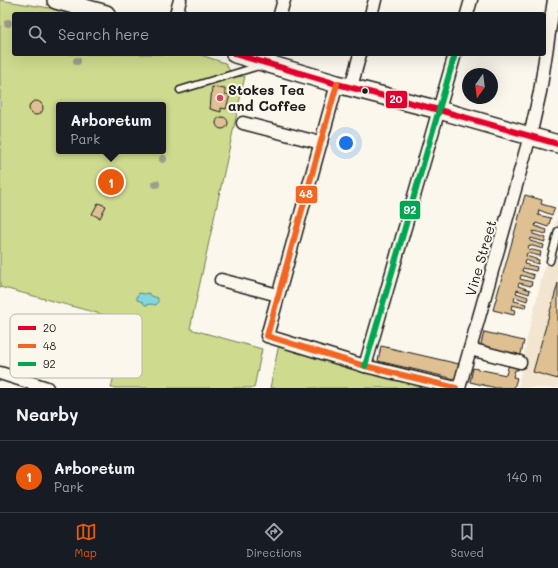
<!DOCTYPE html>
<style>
:root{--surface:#171b24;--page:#20242c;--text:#f1f3f6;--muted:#9ea1a6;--line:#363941;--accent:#ea580c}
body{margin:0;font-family:Mali,sans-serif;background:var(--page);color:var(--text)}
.compass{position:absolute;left:462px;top:68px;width:36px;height:36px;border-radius:50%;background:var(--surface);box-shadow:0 4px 16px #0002;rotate:194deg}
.you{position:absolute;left:346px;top:143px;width:14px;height:14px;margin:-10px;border:3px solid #fff;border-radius:50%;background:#1a73e8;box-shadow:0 0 0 6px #1a73e833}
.badge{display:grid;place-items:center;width:26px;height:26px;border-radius:50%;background:var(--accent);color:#fff;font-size:13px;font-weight:700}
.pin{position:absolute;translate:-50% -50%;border:2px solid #fff;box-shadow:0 1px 4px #0006}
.popup{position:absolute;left:56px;top:102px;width:110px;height:52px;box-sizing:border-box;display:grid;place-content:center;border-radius:4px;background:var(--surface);filter:drop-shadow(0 1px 3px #0005);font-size:13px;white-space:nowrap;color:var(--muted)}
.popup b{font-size:15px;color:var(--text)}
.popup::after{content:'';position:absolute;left:50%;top:100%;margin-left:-8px;border:8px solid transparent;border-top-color:var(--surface)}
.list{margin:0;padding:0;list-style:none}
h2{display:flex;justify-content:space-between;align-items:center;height:52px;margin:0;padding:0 16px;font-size:17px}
h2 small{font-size:13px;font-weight:400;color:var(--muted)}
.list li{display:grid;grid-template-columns:26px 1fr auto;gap:12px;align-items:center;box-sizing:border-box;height:72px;padding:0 16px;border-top:1px solid var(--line)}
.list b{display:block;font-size:15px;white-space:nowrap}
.list p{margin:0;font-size:13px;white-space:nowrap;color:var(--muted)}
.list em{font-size:13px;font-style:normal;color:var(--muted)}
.icon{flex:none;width:22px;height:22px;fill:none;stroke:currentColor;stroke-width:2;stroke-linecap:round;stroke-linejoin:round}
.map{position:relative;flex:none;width:558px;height:388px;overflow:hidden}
.search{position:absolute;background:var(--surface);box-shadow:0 4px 16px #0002;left:12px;right:12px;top:12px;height:44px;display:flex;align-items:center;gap:10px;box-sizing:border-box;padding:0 14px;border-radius:4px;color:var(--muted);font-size:15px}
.sheet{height:124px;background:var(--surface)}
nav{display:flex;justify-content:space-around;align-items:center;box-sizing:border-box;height:56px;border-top:1px solid var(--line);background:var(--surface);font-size:11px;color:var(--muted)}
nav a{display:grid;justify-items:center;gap:2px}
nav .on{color:var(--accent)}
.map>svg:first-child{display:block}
</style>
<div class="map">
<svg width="558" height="388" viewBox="0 0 558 388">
<rect width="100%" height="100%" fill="#fbf7ec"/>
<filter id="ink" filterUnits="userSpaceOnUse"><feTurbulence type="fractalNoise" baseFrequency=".025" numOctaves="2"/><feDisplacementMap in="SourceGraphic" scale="8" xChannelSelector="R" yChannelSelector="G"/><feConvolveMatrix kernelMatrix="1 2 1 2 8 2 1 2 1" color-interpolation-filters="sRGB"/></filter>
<g filter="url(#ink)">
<!-- built -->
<polygon fill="#f3e6d1" points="558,213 558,388 518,388 528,334"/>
<!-- green -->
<g fill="#ceda8d" stroke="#757b54" fill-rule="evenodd">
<path d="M0,0L62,10L75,14H14V54H198L225,63L234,77L245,76L190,329L262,349L254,388H111L127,321L0,287ZM59,105H163V151H59Z"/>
<polygon points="279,344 448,388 270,388"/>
</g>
<!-- water -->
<polygon fill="#84d5dc" stroke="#5a8b8f" points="139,293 145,294 148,293 152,296 158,298 158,302 156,305 150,304 147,305 145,305 143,302 137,300 137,296"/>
<!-- building -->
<g fill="#dfc092" stroke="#1c1c1c">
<polygon points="212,87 225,89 225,94 230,95 226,109 221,108 221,112 210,109"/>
<circle cx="36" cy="108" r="7"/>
<circle cx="222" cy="123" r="6"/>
<polygon points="525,195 542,200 541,204 555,208 552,215 539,210 538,215 551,218 548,227 536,223 535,226 547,230 546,234 533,231 533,234 546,238 545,242 531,238 530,241 544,245 543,249 529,245 528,249 541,252 540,256 527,253 526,256 539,260 538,264 525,260 524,264 537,267 536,271 523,268 522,271 534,275 533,279 521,275 520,279 532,282 531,286 519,283 518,286 530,290 529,294 517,290 516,293 528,297 527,301 515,297 514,301 526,304 525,308 512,305 511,309 515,310 514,315 493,310"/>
<polygon points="98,203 106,206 100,218 92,214"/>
<polygon points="558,283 558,379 533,372"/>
<polygon points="484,332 524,341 520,358 517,357 518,354 509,352 508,355 504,354 504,351 497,349 497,352 492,351 493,348 484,346 483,349 480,348"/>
<polygon points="381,346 459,364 455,379 378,361"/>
<polygon points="509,364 519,366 518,370 515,370 513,377 517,378 514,388 496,388 470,382 473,368 506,375"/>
</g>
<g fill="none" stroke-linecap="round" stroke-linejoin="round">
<!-- service casing -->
<g stroke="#1c1c1c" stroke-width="9">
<g id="service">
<polyline points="180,90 259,66"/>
<polyline points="550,261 558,231"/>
</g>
</g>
<!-- minor casing -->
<g stroke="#1c1c1c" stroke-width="15">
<g id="minor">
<polyline points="176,14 180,0"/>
<polyline points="280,14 284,0"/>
<polyline points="371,14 375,0"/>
<polyline points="467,14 471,0"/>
<polyline points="337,84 267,336 365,366 456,388"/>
<polyline points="351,87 360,54"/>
<polyline points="243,123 321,143"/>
<polyline points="221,280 278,295"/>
<polyline points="470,349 520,362"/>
<polyline points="365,366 455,54"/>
<polyline points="0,373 47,388"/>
<polyline points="459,388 530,136 540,92 554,0"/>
</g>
</g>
<!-- secondary casing -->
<g stroke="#1c1c1c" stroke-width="20">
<g id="secondary">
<polyline points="56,0 106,14"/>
<polyline points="235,54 337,84 439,110 558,144"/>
</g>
</g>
<!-- service -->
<use href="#service" stroke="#fbf7ec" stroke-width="6"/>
<!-- minor -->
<use href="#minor" stroke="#fbf7ec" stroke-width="12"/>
<!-- secondary -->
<use href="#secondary" stroke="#fbf7ec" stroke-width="17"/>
<!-- bus-1 casing -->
<g stroke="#fbf7ec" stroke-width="9">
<polyline id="bus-1" points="235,54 337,84 439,110 558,144"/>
</g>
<!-- bus-2 casing -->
<g stroke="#fbf7ec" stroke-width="9">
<polyline id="bus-2" points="337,84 267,336 365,366 456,388"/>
</g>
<!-- bus-3 casing -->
<g stroke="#fbf7ec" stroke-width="9">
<polyline id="bus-3" points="365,366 455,54"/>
</g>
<!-- bus-1 -->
<use href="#bus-1" stroke="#e4002b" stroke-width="6"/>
<!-- bus-2 -->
<use href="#bus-2" stroke="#f26522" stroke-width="6"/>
<!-- bus-3 -->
<use href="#bus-3" stroke="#00a651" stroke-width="6"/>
</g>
<!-- trees -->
<g fill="#9e9e8c">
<circle cx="8" cy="23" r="4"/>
<circle cx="77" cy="61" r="4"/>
<circle cx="163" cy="159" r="4"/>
<circle cx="156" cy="184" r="4"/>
</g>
</g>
<!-- markers -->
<circle fill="#1c1c1c" stroke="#fbf7ec" stroke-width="1.5" cx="365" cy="91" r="3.5"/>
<circle fill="#d1495b" stroke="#fbf7ec" stroke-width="1.5" cx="220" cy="98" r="4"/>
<g text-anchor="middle" stroke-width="4" stroke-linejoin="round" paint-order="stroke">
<!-- poi labels -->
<g font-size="14" font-weight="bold" fill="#1c1c1c" stroke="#fbf7ec" text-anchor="start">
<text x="228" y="95">Stokes Tea<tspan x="228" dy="16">and Coffee</tspan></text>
</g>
<!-- street labels -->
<g font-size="14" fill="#1c1c1c" stroke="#fbf7ec">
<text transform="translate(481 258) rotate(-74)" y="5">Vine Street</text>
</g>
</g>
<!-- legend -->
<rect x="10" y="314" width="132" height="64" rx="6" fill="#fbf7ec" stroke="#b8b5ae" stroke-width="1"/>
<rect x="18" y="326" width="18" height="4" fill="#e4002b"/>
<rect x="18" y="344" width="18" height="4" fill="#f26522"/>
<rect x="18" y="362" width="18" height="4" fill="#00a651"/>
<g font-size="11" fill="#1c1c1c">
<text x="43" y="332">20</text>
<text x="43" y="350">48</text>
<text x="43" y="368">92</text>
</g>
<g stroke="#fbf7ec" stroke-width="1.5">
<rect x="385" y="90" width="23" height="19" rx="4" fill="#e4002b"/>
<rect x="295" y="185" width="23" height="19" rx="4" fill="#f26522"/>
<rect x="399" y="200" width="22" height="20" rx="4" fill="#00a651"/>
</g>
<g font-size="11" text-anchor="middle" font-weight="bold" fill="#fff">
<text x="396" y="103">20</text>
<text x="306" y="198">48</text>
<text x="410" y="214">92</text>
</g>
</svg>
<svg class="compass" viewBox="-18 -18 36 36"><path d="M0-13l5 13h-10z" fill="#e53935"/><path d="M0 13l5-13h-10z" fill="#9ea1a6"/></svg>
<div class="you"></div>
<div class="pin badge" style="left:111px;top:182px">1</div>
<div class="popup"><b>Arboretum</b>Park</div>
<div class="search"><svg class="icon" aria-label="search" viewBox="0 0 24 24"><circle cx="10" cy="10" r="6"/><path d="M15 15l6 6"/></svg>Search here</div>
</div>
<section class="sheet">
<h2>Nearby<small></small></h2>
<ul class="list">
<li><span class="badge">1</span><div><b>Arboretum</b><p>Park</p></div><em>140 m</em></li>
</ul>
</section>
<nav>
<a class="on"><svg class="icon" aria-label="map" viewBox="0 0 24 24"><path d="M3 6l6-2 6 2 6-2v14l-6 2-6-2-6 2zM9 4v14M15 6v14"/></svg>Map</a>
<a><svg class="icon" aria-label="directions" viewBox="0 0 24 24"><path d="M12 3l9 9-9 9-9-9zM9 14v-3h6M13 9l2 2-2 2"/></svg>Directions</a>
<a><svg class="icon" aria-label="saved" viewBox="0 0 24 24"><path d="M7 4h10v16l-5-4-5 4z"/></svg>Saved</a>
</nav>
